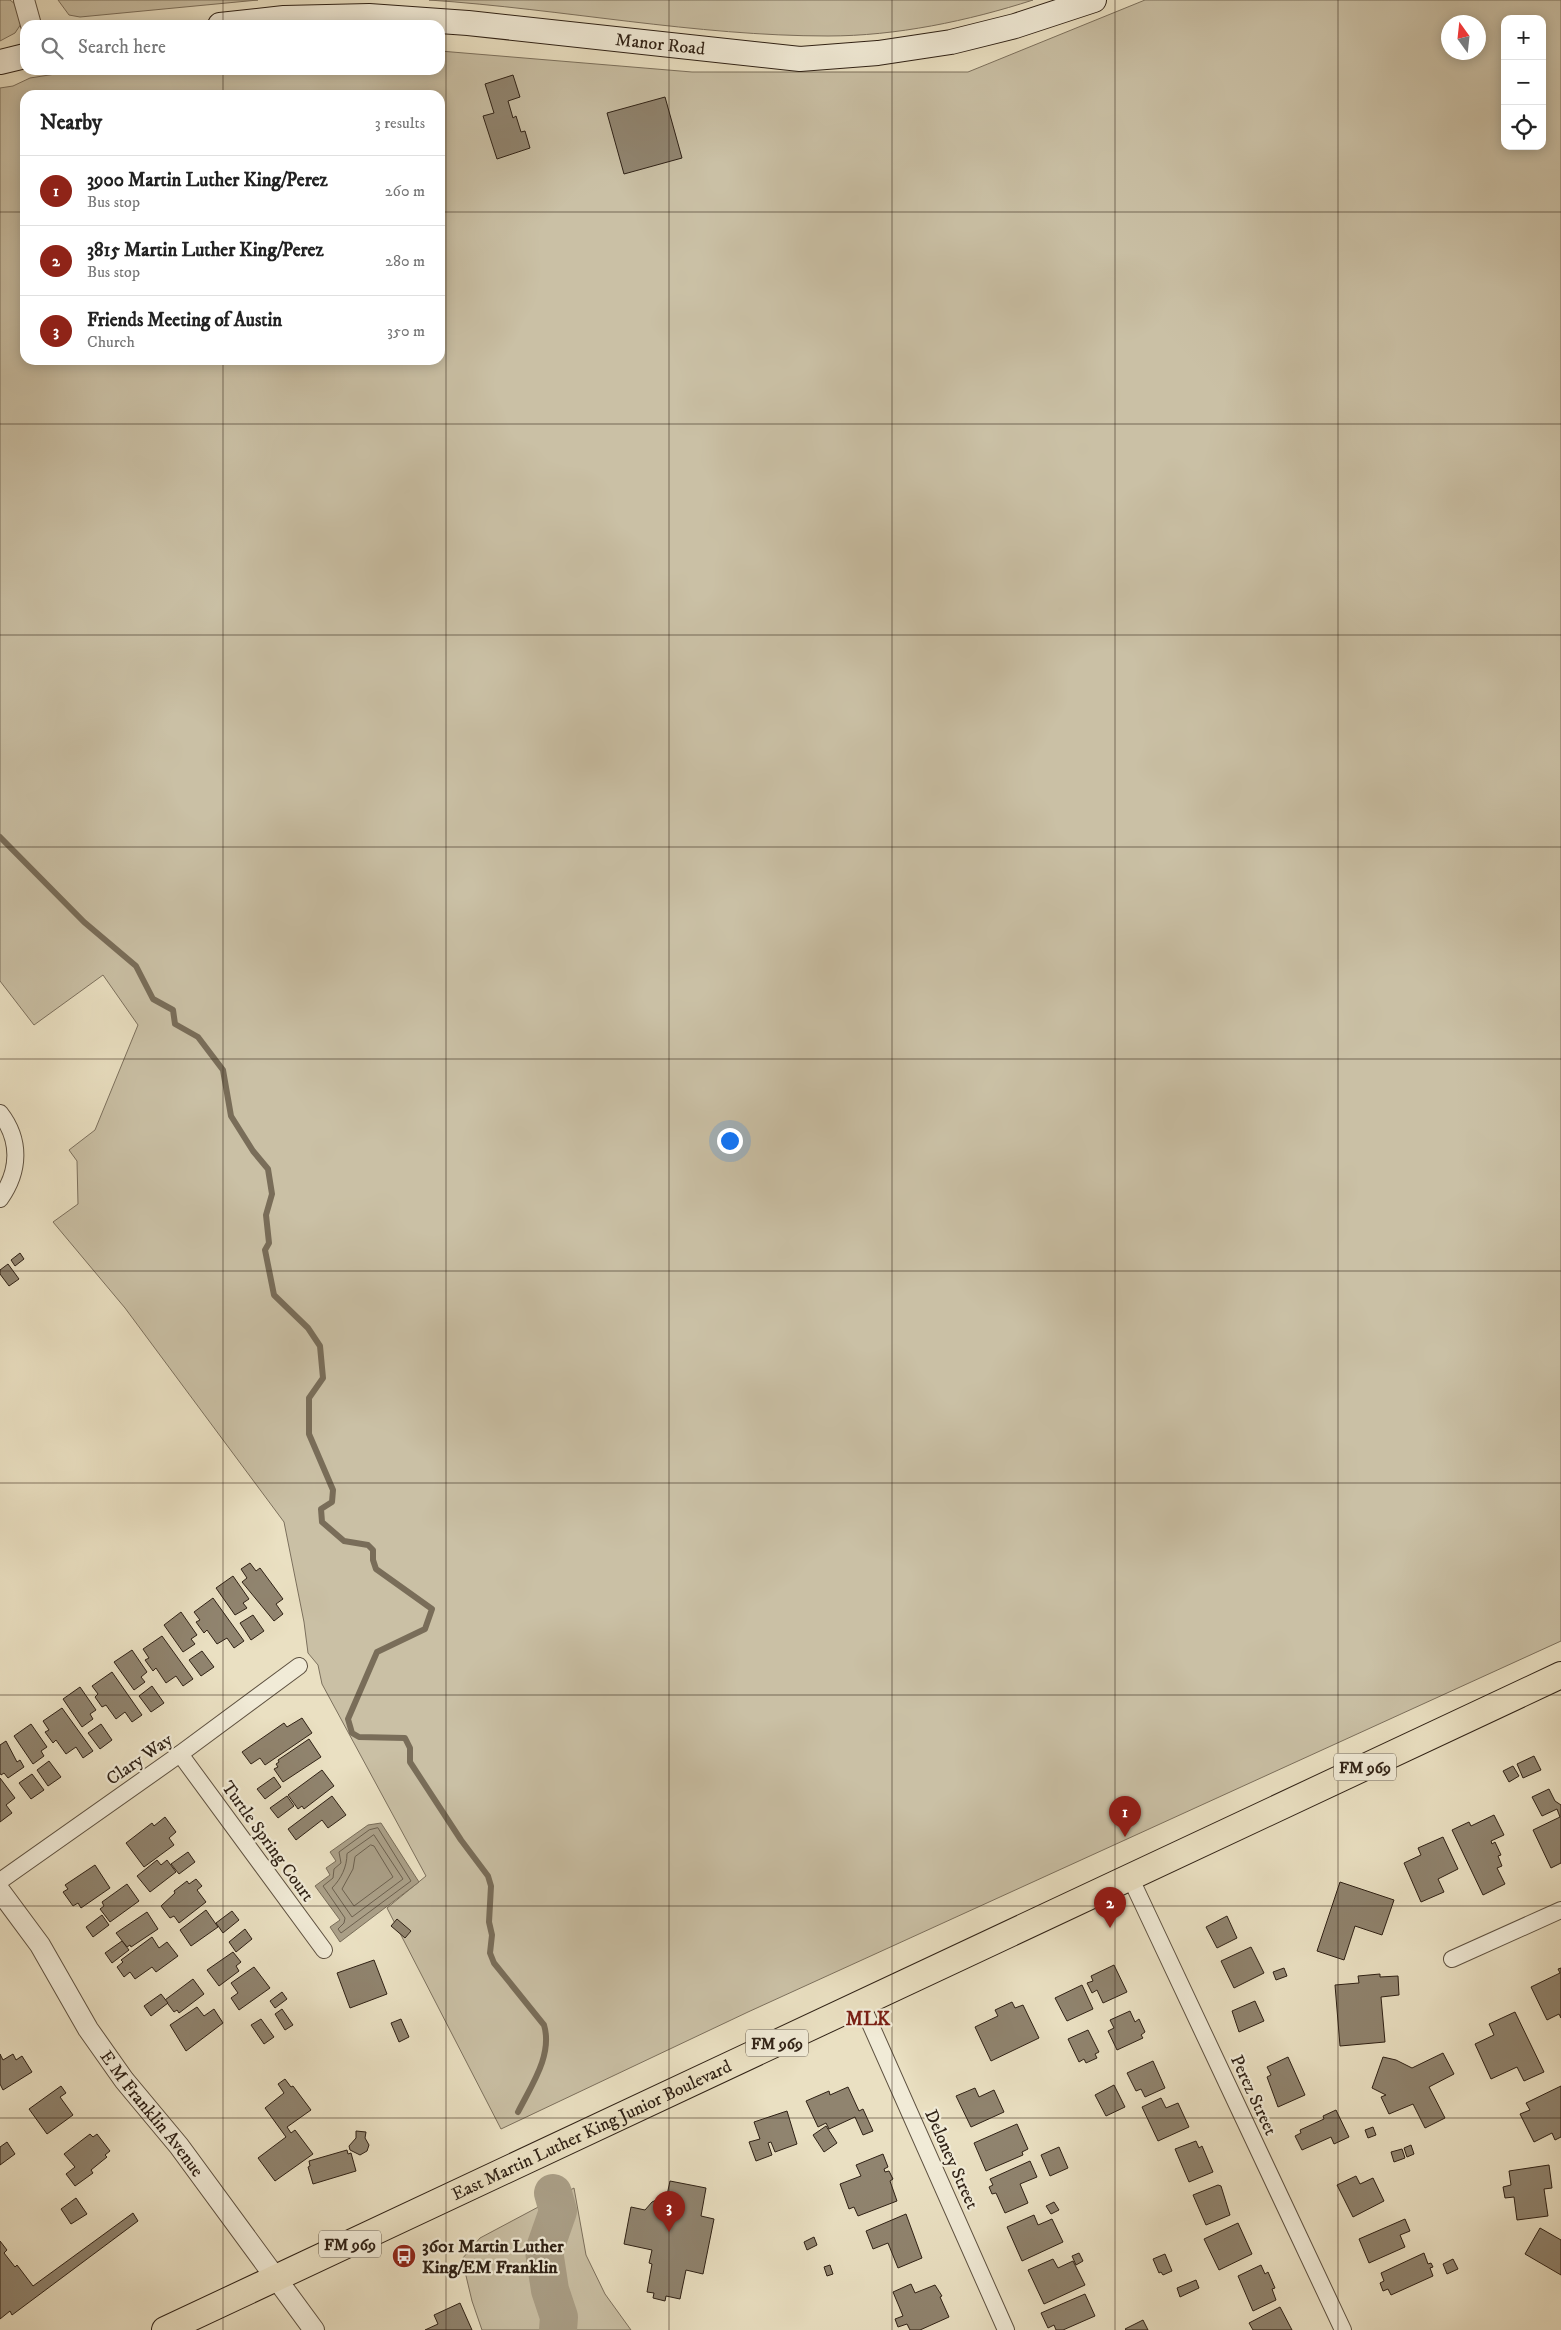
<!DOCTYPE html>
<meta charset="utf-8">
<style>
:root{--surface:#fff;--page:#f6f6f6;--text:#222;--muted:#767676;--line:#e0e0e0;--accent:#8f2418}
body{margin:0;font-family:"IM FELL DW Pica",serif;background:var(--page);color:var(--text)}
.controls{position:absolute;right:15px;top:15px;display:grid;overflow:hidden;border-radius:10px;box-shadow:0 2px 12px #0003}
.controls button{width:45px;height:45px;display:grid;place-items:center;padding:0;border:0;border-bottom:1px solid var(--line);background:var(--surface);color:var(--text);font:25px sans-serif}
.compass{position:absolute;left:1441px;top:15px;width:45px;height:45px;border-radius:50%;background:var(--surface);box-shadow:0 2px 12px #0003;rotate:345deg}
.you{position:absolute;left:729px;top:1140px;width:18px;height:18px;margin:-12px;border:4px solid #fff;border-radius:50%;background:#1a73e8;box-shadow:0 0 0 8px #1a73e833}
.badge{display:grid;place-items:center;width:32px;height:32px;border-radius:50%;background:var(--accent);color:#fff;font-size:16px;font-weight:700}
.pin{position:absolute;translate:-50% -41px;filter:drop-shadow(0 1px 2px #0008)}
.pin::after{content:'';position:absolute;top:26px;width:18px;height:15px;background:inherit;clip-path:polygon(0 0,100% 0,50% 100%)}
.list{margin:0;padding:0;list-style:none}
h2{display:flex;justify-content:space-between;align-items:center;height:65px;margin:0;padding:0 20px;font-size:21px}
h2 small{font-size:16px;font-weight:400;color:var(--muted)}
.list li{display:grid;grid-template-columns:32px 1fr auto;gap:15px;align-items:center;box-sizing:border-box;height:70px;padding:0 20px;border-top:1px solid var(--line)}
.list b{display:block;font-size:19px;white-space:nowrap}
.list p{margin:0;font-size:16px;white-space:nowrap;color:var(--muted)}
.list em{font-size:16px;font-style:normal;color:var(--muted)}
.icon{flex:none;width:28px;height:28px;fill:none;stroke:currentColor;stroke-width:2;stroke-linecap:round;stroke-linejoin:round}
.map{position:relative;flex:none;width:1561px;height:2330px;overflow:hidden}
.search{position:absolute;background:var(--surface);box-shadow:0 2px 12px #0003;left:20px;top:20px;width:425px;height:55px;display:flex;align-items:center;gap:12px;box-sizing:border-box;padding:0 18px;border-radius:15px;color:var(--muted);font-size:19px}
.panel{position:absolute;background:var(--surface);box-shadow:0 2px 12px #0003;left:20px;top:90px;width:425px;height:275px;border-radius:15px}
.map>svg:first-child{display:block}
</style>
<div class="map">
<svg width="1561" height="2330" viewBox="0 0 1561 2330">
<rect width="100%" height="100%" fill="#eae0c2"/>
<filter id="stains"><feTurbulence type="fractalNoise" baseFrequency=".004" numOctaves="4"/><feColorMatrix values="0 0 0 0 .2 0 0 0 0 .09 0 0 0 0 .02 0 0 0 .5 -.17"/></filter>
<radialGradient id="worn" r=".72"><stop offset=".6" stop-color="#630" stop-opacity="0"/><stop offset="1" stop-color="#630" stop-opacity=".3"/></radialGradient>
<!-- green -->
<g fill="#cac0a5" stroke="#7c705d" fill-rule="evenodd">
<polygon points="0,0 10,0 15,4 21,24 15,33 0,41"/>
<polygon points="58,0 258,0 80,17 69,15"/>
<path d="M429,0H1033C968,21 896,36 828,36C695,36 563,9 429,0Z"/>
<path d="M1145,0H1561V1641L748,2012L501,2129L387,1908L426,1876L322,1684L318,1665L308,1653L304,1622L284,1522L125,1308L53,1222L78,1204L77,1161L69,1150L95,1130L138,1025L103,975L34,1025L0,981V88L13,86L30,78L81,70H440V51L692,72H968ZM1505,19H1542V146H1505ZM1448,22H1478V52H1448ZM25,95H440V360H25Z"/>
<polygon points="574,2188 586,2255 605,2294 631,2330 482,2330 472,2301 462,2259 480,2238"/>
</g>
<!-- water -->
<polygon fill="#aa9f87" stroke="#796d59" points="381,1823 419,1882 340,1942 330,1927 340,1920 315,1886 330,1875 326,1868 336,1861 330,1852 368,1825"/>
<g fill="none" stroke-linecap="round" stroke-linejoin="round">
<!-- shore -->
<g stroke="#6c604e" stroke-width="1">
<polygon points="378,1828 411,1881 341,1933 338,1929 344,1923 345,1918 323,1886 333,1878 334,1869 341,1863 339,1852 369,1830"/>
<path d="M374,1835L403,1879L352,1917L332,1888C341,1879 347,1867 347,1854Z"/>
<polygon points="371,1845 374,1846 393,1877 354,1906 342,1889 353,1869 355,1857"/>
</g>
<!-- stream -->
<path stroke="#796d59" stroke-width="6" d="M0,837L84,922L136,966L153,999L173,1010L175,1024L198,1037L223,1070L231,1116L253,1151L268,1169L272,1194L266,1215L269,1243L265,1250L274,1295L308,1328L320,1346L323,1378L309,1398V1434L333,1490L332,1502L321,1509L322,1522L344,1541L368,1545L373,1550V1560L376,1569L432,1609L425,1629L377,1652L348,1719L352,1733L359,1737L405,1738L410,1748V1762L461,1840L488,1876L491,1886L489,1922L492,1935L490,1953L494,1963L544,2025C553,2055 531,2086 518,2112"/>
<!-- river -->
<polyline stroke="#aa9f87" stroke-width="38" points="553,2193 558,2211 544,2251 550,2290 559,2317 558,2330"/>
</g>
<!-- building -->
<g fill="#90846f" stroke="#2f2115">
<polygon points="513,75 520,97 508,101 513,118 516,116 521,132 525,131 530,148 497,159 483,116 494,113 485,84"/>
<polygon points="665,97 682,158 624,174 607,113"/>
<polygon points="20,1253 24,1259 15,1266 11,1260"/>
<polygon points="8,1264 19,1279 9,1286 0,1274 0,1270"/>
<polygon points="250,1563 256,1571 260,1568 283,1599 276,1604 283,1614 274,1621 242,1582 247,1578 241,1569"/>
<polygon points="233,1576 249,1599 243,1603 247,1608 235,1615 216,1588"/>
<polygon points="213,1598 244,1641 234,1648 227,1638 217,1644 207,1630 204,1633 196,1622 200,1620 194,1612"/>
<polygon points="181,1612 197,1635 191,1639 195,1644 183,1652 164,1625"/>
<polygon points="253,1615 264,1631 251,1640 240,1623"/>
<polygon points="162,1636 193,1679 183,1686 176,1676 166,1683 156,1668 153,1671 145,1660 149,1658 143,1649"/>
<polygon points="132,1650 147,1672 141,1677 145,1682 134,1690 114,1662"/>
<polygon points="202,1651 214,1667 201,1676 189,1660"/>
<polygon points="112,1672 142,1715 132,1722 125,1712 116,1719 106,1705 102,1707 95,1697 98,1694 92,1686"/>
<polygon points="152,1686 164,1703 151,1712 139,1696"/>
<polygon points="80,1687 96,1710 90,1714 93,1719 82,1727 63,1699"/>
<polygon points="62,1708 93,1751 83,1758 76,1747 66,1754 56,1740 53,1743 45,1732 49,1730 43,1721"/>
<polygon points="302,1718 312,1733 265,1765 260,1758 251,1764 242,1752 284,1723 287,1727"/>
<polygon points="31,1724 47,1747 41,1751 44,1756 33,1764 14,1736"/>
<polygon points="101,1724 112,1740 100,1749 88,1733"/>
<polygon points="309,1739 321,1757 283,1782 274,1769 278,1767 276,1764 279,1762 278,1760"/>
<polygon points="6,1741 17,1762 20,1760 24,1767 8,1778 4,1773 1,1775 0,1773 0,1745"/>
<polygon points="1534,1756 1541,1770 1523,1778 1517,1764"/>
<polygon points="49,1761 61,1777 48,1786 37,1770"/>
<polygon points="1513,1766 1519,1776 1509,1782 1503,1771"/>
<polygon points="322,1770 334,1786 304,1809 302,1806 298,1809 288,1795"/>
<polygon points="32,1774 44,1790 31,1799 19,1783"/>
<polygon points="274,1777 281,1787 265,1799 257,1789"/>
<polygon points="0,1778 15,1798 6,1805 12,1813 0,1822"/>
<polygon points="1549,1789 1555,1801 1561,1805 1561,1863 1551,1868 1533,1830 1560,1817 1557,1809 1542,1816 1532,1797"/>
<polygon points="287,1796 294,1806 278,1818 270,1808"/>
<polygon points="332,1796 346,1815 328,1828 322,1820 296,1840 288,1829"/>
<polygon points="1494,1815 1504,1835 1491,1841 1492,1844 1495,1842 1501,1855 1498,1856 1502,1866 1497,1868 1505,1884 1483,1895 1452,1830 1469,1822 1471,1826"/>
<polygon points="165,1817 176,1832 169,1838 174,1845 144,1867 126,1843 152,1823 154,1826"/>
<polygon points="1443,1837 1458,1869 1438,1879 1444,1892 1421,1902 1404,1863 1421,1855 1418,1848"/>
<polygon points="188,1852 195,1862 179,1874 171,1864"/>
<polygon points="157,1860 161,1865 167,1860 176,1872 150,1892 137,1876"/>
<polygon points="95,1865 110,1888 81,1908 78,1903 73,1906 63,1892 68,1889 65,1885"/>
<polygon points="196,1879 202,1886 197,1890 206,1902 179,1923 174,1916 170,1918 161,1906 175,1893 174,1891 187,1881 189,1884"/>
<polygon points="1340,1882 1394,1900 1382,1935 1355,1926 1344,1960 1317,1951"/>
<polygon points="127,1884 139,1901 110,1922 100,1909 104,1906 102,1902"/>
<polygon points="206,1910 218,1927 191,1946 180,1930"/>
<polygon points="232,1911 239,1920 223,1933 216,1923"/>
<polygon points="147,1912 158,1929 131,1947 130,1945 127,1947 116,1933"/>
<polygon points="102,1915 109,1925 93,1937 86,1927"/>
<polygon points="1227,1916 1237,1938 1217,1948 1206,1927"/>
<polygon points="397,1919 411,1931 405,1938 391,1926"/>
<polygon points="245,1929 252,1939 236,1952 229,1942"/>
<polygon points="152,1937 159,1948 167,1942 178,1956 156,1972 152,1967 135,1979 130,1972 124,1977 117,1967 123,1962 121,1960"/>
<polygon points="122,1941 129,1950 112,1963 105,1953"/>
<polygon points="1251,1947 1264,1973 1234,1988 1221,1961"/>
<polygon points="233,1952 241,1962 236,1966 239,1971 219,1986 207,1970"/>
<polygon points="374,1960 387,1994 350,2008 337,1973"/>
<polygon points="1114,1965 1127,1992 1103,2003 1097,1990 1092,1993 1087,1983 1093,1981 1091,1976"/>
<polygon points="254,1967 270,1988 239,2010 231,1998 238,1993 231,1983"/>
<polygon points="1284,1968 1287,1976 1276,1980 1273,1972"/>
<polygon points="1561,1968 1561,2018 1559,2014 1547,2020 1531,1987 1560,1973 1558,1969"/>
<polygon points="1380,1974 1380,1977 1398,1976 1399,1995 1381,1997 1385,2042 1340,2046 1335,1985 1359,1983 1358,1976"/>
<polygon points="193,1979 204,1994 179,2013 177,2010 174,2012 165,2000"/>
<polygon points="1082,1985 1093,2009 1067,2021 1055,1998"/>
<polygon points="282,1992 287,1999 275,2008 270,2001"/>
<polygon points="161,1994 168,2003 151,2016 144,2006"/>
<polygon points="1255,2001 1264,2021 1239,2032 1232,2011"/>
<polygon points="1012,2002 1015,2008 1023,2005 1039,2038 991,2061 975,2027 998,2016 995,2010"/>
<polygon points="197,2007 204,2016 214,2009 223,2023 186,2051 170,2025"/>
<polygon points="282,2009 293,2025 285,2030 275,2014"/>
<polygon points="1130,2011 1135,2022 1139,2019 1145,2032 1141,2035 1143,2038 1117,2050 1108,2031 1114,2028 1110,2020"/>
<polygon points="1515,2012 1544,2072 1524,2081 1517,2067 1491,2079 1475,2044 1494,2035 1489,2024"/>
<polygon points="261,2019 274,2037 264,2044 251,2025"/>
<polygon points="401,2019 409,2037 399,2042 391,2023"/>
<polygon points="1088,2030 1099,2052 1095,2054 1097,2058 1086,2063 1084,2059 1079,2062 1068,2039"/>
<polygon points="1443,2053 1454,2074 1429,2087 1445,2118 1425,2128 1413,2104 1389,2114 1381,2097 1386,2095 1372,2088 1383,2057 1396,2060 1412,2068"/>
<polygon points="0,2054 3,2060 13,2054 16,2060 22,2056 32,2072 3,2090 0,2084"/>
<polygon points="1288,2057 1305,2095 1278,2107 1267,2077 1271,2075 1267,2067"/>
<polygon points="1153,2061 1165,2088 1145,2097 1141,2089 1136,2091 1127,2073"/>
<polygon points="285,2079 291,2087 293,2086 311,2110 287,2127 291,2133 295,2130 313,2154 275,2181 258,2158 286,2137 265,2108 284,2093 278,2084"/>
<polygon points="1114,2085 1125,2107 1106,2116 1095,2095"/>
<polygon points="61,2086 66,2093 60,2097 73,2115 47,2134 29,2109"/>
<polygon points="1561,2086 1561,2137 1555,2140 1552,2133 1534,2142 1520,2114 1530,2110 1526,2103"/>
<polygon points="848,2087 859,2111 863,2109 873,2131 863,2135 855,2117 829,2129 826,2123 818,2127 806,2101 829,2091 830,2095"/>
<polygon points="975,2088 979,2097 994,2090 1004,2112 971,2127 956,2096"/>
<polygon points="1161,2098 1166,2108 1178,2103 1189,2127 1158,2141 1142,2107"/>
<polygon points="1336,2110 1349,2137 1334,2144 1331,2137 1302,2150 1295,2136 1301,2133 1300,2130 1324,2119 1323,2116"/>
<polygon points="787,2111 797,2144 775,2152 771,2142 768,2143 772,2155 756,2161 749,2142 760,2139 754,2122"/>
<polygon points="1017,2124 1028,2149 1022,2152 1023,2155 986,2171 974,2143"/>
<polygon points="826,2126 837,2143 824,2152 813,2135"/>
<polygon points="1373,2127 1376,2135 1368,2138 1365,2130"/>
<polygon points="356,2131 366,2132 365,2138 369,2145 367,2151 360,2155 350,2150 349,2146 356,2138"/>
<polygon points="90,2134 93,2137 97,2134 110,2151 105,2155 107,2157 91,2170 93,2173 75,2186 66,2174 75,2167 64,2154"/>
<polygon points="1196,2141 1199,2148 1202,2146 1213,2172 1189,2182 1175,2149"/>
<polygon points="7,2142 15,2154 0,2165 0,2147"/>
<polygon points="1411,2145 1414,2154 1407,2157 1404,2148"/>
<polygon points="1059,2147 1068,2168 1050,2176 1041,2155"/>
<polygon points="1402,2149 1405,2158 1394,2162 1391,2152"/>
<polygon points="347,2150 348,2154 351,2153 356,2171 313,2184 308,2167 310,2166 309,2161"/>
<polygon points="883,2154 888,2167 884,2169 885,2172 889,2171 893,2179 890,2181 897,2201 858,2216 854,2207 849,2209 840,2184 861,2176 856,2165"/>
<polygon points="1030,2161 1037,2177 1020,2184 1028,2203 1005,2213 996,2193 992,2194 989,2187 993,2185 990,2179"/>
<polygon points="1549,2165 1552,2188 1544,2189 1548,2216 1517,2220 1514,2197 1505,2198 1503,2187 1511,2185 1509,2171"/>
<polygon points="1356,2176 1360,2184 1373,2178 1384,2201 1353,2217 1337,2185"/>
<polygon points="670,2181 706,2188 701,2216 714,2219 703,2274 686,2270 680,2299 666,2296 665,2301 653,2298 654,2293 647,2292 652,2264 649,2263 652,2250 624,2244 631,2207 645,2210 652,2202 667,2195"/>
<polygon points="1218,2185 1221,2186 1230,2215 1206,2225 1193,2195"/>
<polygon points="76,2198 87,2214 71,2224 61,2209"/>
<polygon points="1054,2202 1059,2210 1051,2214 1046,2206"/>
<polygon points="133,2213 138,2221 12,2315 10,2311 0,2319 0,2241 7,2250 4,2253 15,2267 17,2265 33,2286"/>
<polygon points="906,2214 922,2258 898,2268 888,2243 873,2249 866,2231"/>
<polygon points="1034,2215 1038,2225 1052,2219 1063,2242 1022,2261 1007,2227"/>
<polygon points="1405,2219 1410,2231 1400,2235 1405,2247 1369,2263 1359,2239"/>
<polygon points="1238,2223 1252,2254 1219,2270 1204,2239"/>
<polygon points="1540,2228 1561,2240 1561,2275 1525,2254"/>
<polygon points="814,2237 817,2245 807,2250 804,2242"/>
<polygon points="1079,2253 1083,2261 1076,2265 1072,2256"/>
<polygon points="1424,2253 1428,2264 1431,2263 1433,2267 1430,2268 1433,2276 1391,2295 1388,2289 1383,2291 1380,2283 1384,2281 1381,2273"/>
<polygon points="1165,2254 1172,2271 1163,2275 1161,2272 1159,2273 1153,2259"/>
<polygon points="1053,2259 1058,2268 1073,2261 1085,2285 1044,2304 1028,2270"/>
<polygon points="1453,2259 1458,2269 1447,2274 1443,2264"/>
<polygon points="830,2265 833,2274 827,2276 824,2267"/>
<polygon points="1261,2265 1265,2274 1268,2272 1275,2288 1272,2289 1276,2300 1253,2311 1238,2276"/>
<polygon points="1196,2280 1199,2288 1180,2297 1177,2288"/>
<polygon points="911,2284 915,2293 935,2285 942,2296 940,2297 949,2317 920,2330 910,2330 907,2324 898,2327 895,2319 903,2316 893,2292"/>
<polygon points="1085,2294 1095,2316 1063,2330 1056,2330 1054,2325 1048,2328 1041,2313"/>
<polygon points="460,2303 472,2330 425,2330 438,2324 434,2315"/>
<polygon points="1280,2307 1292,2330 1253,2330 1249,2323"/>
<polygon points="1143,2320 1148,2330 1126,2330 1125,2329"/>
</g>
<g fill="none" stroke-linecap="round" stroke-linejoin="round">
<!-- minor casing -->
<g stroke="#5e5140" stroke-width="18">
<g id="minor">
<path d="M0,1113C21,1140 20,1171 0,1199"/>
<polyline points="180,1754 324,1950"/>
<polyline points="1130,1877 1343,2330"/>
<polyline points="0,1881 180,1754 299,1666"/>
<polyline points="1452,1959 1561,1910"/>
<polyline points="861,2003 1006,2330"/>
</g>
</g>
<!-- tertiary casing -->
<g stroke="#5e5140" stroke-width="22">
<g id="tertiary">
<polyline points="24,0 31,25"/>
<path id="s1" d="M0,1891L40,1945L88,2029L124,2080L179,2146L314,2330"/>
</g>
</g>
<!-- secondary casing -->
<g stroke="#2f2115" stroke-width="26">
<g id="secondary">
<path id="s2" d="M220,25L284,18L369,16L468,23L800,59L878,53L951,42L1015,26L1094,0"/>
<polyline points="0,62 25,56"/>
</g>
</g>
<!-- primary casing -->
<g stroke="#2f2115" stroke-width="28">
<g id="primary">
<path id="s3" d="M165,2330L1561,1675"/>
</g>
</g>
<!-- minor -->
<use href="#minor" stroke="#f1ebd7" stroke-width="16"/>
<!-- tertiary -->
<use href="#tertiary" stroke="#f1ebd7" stroke-width="20"/>
<!-- secondary -->
<use href="#secondary" stroke="#f1ebd7" stroke-width="24"/>
<!-- primary -->
<use href="#primary" stroke="#eae0c2" stroke-width="26"/>
</g>
<!-- grid -->
<path fill="none" stroke="#2f2115" stroke-width="1" stroke-opacity="0.55" d="M223,0V25M446,0V2330M669,0V2330M892,0V2330M1115,0V2330M1338,0V2330M223,70V95M0,212H25M440,212H1561M223,360V2330M0,424H1561M0,635H1561M0,847H1561M0,1059H1561M0,1271H1561M0,1483H1561M0,1695H1561M0,1906H1561M0,2118H1561"/>
<!-- icons -->
<defs>
<g id="bus-disc" transform="scale(1.25)"><circle r="9.5" fill="#8f2418" stroke="#f1ebd7"/><path d="M-5-6H5V4H4V6H2V4H-2V6H-4V4H-5ZM-3.5-4V0h7V-4ZM-3.5 1.2v1.5H-2V1.2ZM2 1.2v1.5H3.5V1.2Z" fill="#fff"/></g>
</defs>
<g fill-rule="evenodd">
<use href="#bus-disc" x="404" y="2256"/>
</g>
<g text-anchor="middle" stroke-width="4.5" stroke-linejoin="round" paint-order="stroke">
<!-- shield labels -->
<g fill="#f1ebd7" stroke="#695e4f" stroke-width="1">
<rect x="1334" y="1753.5" width="62" height="27" rx="4"/>
<rect x="746" y="2029.5" width="62" height="27" rx="4"/>
<rect x="319" y="2230.5" width="62" height="27" rx="4"/>
</g>
<g font-size="16" font-weight="bold" fill="#2f2115">
<text x="1365" y="1773">FM 969</text>
<text x="777" y="2049">FM 969</text>
<text x="350" y="2250">FM 969</text>
</g>
<!-- street labels -->
<g font-size="18" fill="#2f2115" stroke="#f1ebd7">
<text dy="6" stroke="none"><textPath href="#s2" startOffset="442">Manor Road</textPath></text>
<text transform="translate(139 1759) rotate(-35)" y="6">Clary Way</text>
<text transform="translate(268 1841) rotate(54)" y="6">Turtle Spring Court</text>
<text transform="translate(1254 2095) rotate(65)" y="6">Perez Street</text>
<text dy="6" stroke="none"><textPath href="#s1" startOffset="270">E M Franklin Avenue</textPath></text>
<text dy="6" stroke="none"><textPath href="#s3" startOffset="471">East Martin Luther King Junior Boulevard</textPath></text>
<text transform="translate(952 2159) rotate(66)" y="6">Deloney Street</text>
</g>
<!-- poi labels -->
<g font-size="18" font-weight="bold" fill="#2f2115" stroke="#f1ebd7" text-anchor="start">
<text x="422" y="2252">3601 Martin Luther<tspan x="422" dy="21">King/EM Franklin</tspan></text>
</g>
<!-- neighbourhood labels -->
<g font-size="19" font-weight="bold" fill="#7a1f14" stroke="#f1ebd7">
<text x="868" y="2025">MLK</text>
</g>
</g>
<rect width="100%" height="100%" filter="url(#stains)"/>
<rect width="100%" height="100%" fill="url(#worn)"/>
</svg>
<div class="controls">
<button>+</button>
<button>−</button>
<button><svg class="icon" aria-label="locate" viewBox="0 0 24 24"><circle cx="12" cy="12" r="6"/><path d="M12 2v4M12 18v4M2 12h4M18 12h4"/></svg></button>
</div>
<svg class="compass" viewBox="-18 -18 36 36"><path d="M0-13l5 13h-10z" fill="#e53935"/><path d="M0 13l5-13h-10z" fill="#767676"/></svg>
<div class="you"></div>
<div class="pin badge" style="left:1125px;top:1837px">1</div>
<div class="pin badge" style="left:1110px;top:1928px">2</div>
<div class="pin badge" style="left:669px;top:2232px">3</div>
<div class="search"><svg class="icon" aria-label="search" viewBox="0 0 24 24"><circle cx="10" cy="10" r="6"/><path d="M15 15l6 6"/></svg>Search here</div>
<section class="panel">
<h2>Nearby<small>3 results</small></h2>
<ul class="list">
<li><span class="badge">1</span><div><b>3900 Martin Luther King/Perez</b><p>Bus stop</p></div><em>260 m</em></li>
<li><span class="badge">2</span><div><b>3815 Martin Luther King/Perez</b><p>Bus stop</p></div><em>280 m</em></li>
<li><span class="badge">3</span><div><b>Friends Meeting of Austin</b><p>Church</p></div><em>350 m</em></li>
</ul>
</section>
</div>
